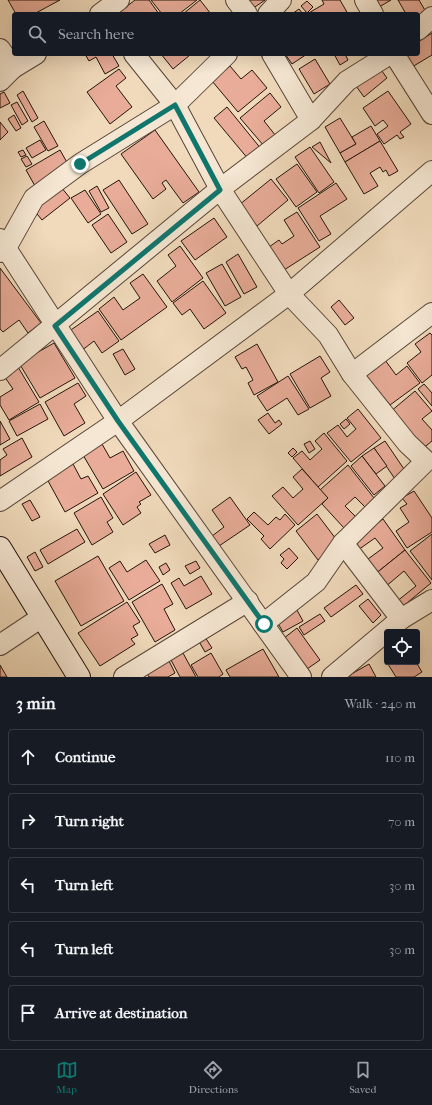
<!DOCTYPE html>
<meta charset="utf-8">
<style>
:root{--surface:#171b24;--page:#242831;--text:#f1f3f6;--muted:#9ea1a6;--line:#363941;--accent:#0f766e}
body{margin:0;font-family:"IM FELL French Canon",serif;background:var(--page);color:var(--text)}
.controls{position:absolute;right:12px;bottom:12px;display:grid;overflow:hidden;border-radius:4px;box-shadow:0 4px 16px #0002}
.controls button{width:36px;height:36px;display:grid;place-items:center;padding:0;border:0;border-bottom:1px solid var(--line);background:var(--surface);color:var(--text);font:20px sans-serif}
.stop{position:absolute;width:12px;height:12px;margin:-9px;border:3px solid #0f766e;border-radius:50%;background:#fff}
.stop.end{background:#0f766e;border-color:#fff;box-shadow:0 1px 4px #0008}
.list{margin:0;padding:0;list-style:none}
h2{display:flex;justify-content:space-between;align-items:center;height:52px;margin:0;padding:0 16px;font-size:17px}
h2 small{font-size:13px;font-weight:400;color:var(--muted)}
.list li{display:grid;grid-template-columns:26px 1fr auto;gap:12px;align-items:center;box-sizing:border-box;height:56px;margin:0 8px 8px;padding:0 8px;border:1px solid var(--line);border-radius:4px}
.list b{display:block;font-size:15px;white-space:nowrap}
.list em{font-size:13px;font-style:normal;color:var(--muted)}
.icon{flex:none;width:22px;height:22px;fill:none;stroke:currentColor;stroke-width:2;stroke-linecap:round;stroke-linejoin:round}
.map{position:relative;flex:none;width:432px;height:677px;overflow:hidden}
.search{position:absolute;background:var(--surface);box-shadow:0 4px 16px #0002;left:12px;right:12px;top:12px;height:44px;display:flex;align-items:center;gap:10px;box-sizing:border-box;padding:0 14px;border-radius:4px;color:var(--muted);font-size:15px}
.sheet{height:372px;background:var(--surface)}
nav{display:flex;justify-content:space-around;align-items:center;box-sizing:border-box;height:56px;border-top:1px solid var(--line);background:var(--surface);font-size:11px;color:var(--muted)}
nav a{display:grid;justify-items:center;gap:2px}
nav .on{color:var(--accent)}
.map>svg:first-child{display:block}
</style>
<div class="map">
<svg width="432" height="677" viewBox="0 0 432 677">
<rect width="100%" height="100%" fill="#f0dabb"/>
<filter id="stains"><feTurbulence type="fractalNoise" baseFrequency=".005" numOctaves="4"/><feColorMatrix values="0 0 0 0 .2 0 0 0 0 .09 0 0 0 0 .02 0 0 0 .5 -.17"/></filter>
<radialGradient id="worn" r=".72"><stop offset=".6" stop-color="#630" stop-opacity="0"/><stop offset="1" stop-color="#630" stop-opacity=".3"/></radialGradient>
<!-- building -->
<g fill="#e8ac98" stroke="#24140d">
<polygon points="8,0 60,0 34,14 16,14"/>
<polygon points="135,0 149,0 159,14 117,14"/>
<polygon points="151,0 197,0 179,14 162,14"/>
<polygon points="200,0 211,14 183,14"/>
<polygon points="246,0 265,0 252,9"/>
<polygon points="322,0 340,0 348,14 307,14 324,4"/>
<polygon points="369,0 391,0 374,10"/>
<polygon points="398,0 419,0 426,12 418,16 418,14 406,14"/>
<polygon points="307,1 313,7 307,13 301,6"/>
<polygon points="299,9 303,14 292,14"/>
<polygon points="432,33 432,55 412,67 404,54 418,54 418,42"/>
<polygon points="85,54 112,54 119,66 105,74 96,57 89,61"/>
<polygon points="161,54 190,54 190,55 173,69"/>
<polygon points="285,54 307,54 292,64"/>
<polygon points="334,54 345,54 348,60 340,65"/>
<polygon points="315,59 330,84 314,94 299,69"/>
<polygon points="230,66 241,79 252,70 267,88 238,112 212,81"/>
<polygon points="379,67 387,78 364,97 356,86"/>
<polygon points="119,69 126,78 116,86 132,107 110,124 87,92"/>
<polygon points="23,91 38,118 32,122 17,95"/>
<polygon points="388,91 411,124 400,132 404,137 400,139 397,135 384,144 377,134 388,126 383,120 375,126 363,108"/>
<polygon points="4,92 10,103 0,108 0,94"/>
<polygon points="270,93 281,107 264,121 276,136 264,146 240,118"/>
<polygon points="17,102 28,121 22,125 11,105"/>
<polygon points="227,107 262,150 249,160 214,118"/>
<polygon points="14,115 21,128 16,131 8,119"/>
<polygon points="340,118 356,144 340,153 325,127"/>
<polygon points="44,121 58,146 48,151 34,127"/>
<polygon points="0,122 8,132 0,140"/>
<polygon points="371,126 380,141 345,162 340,153 356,144 352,137"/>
<polygon points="155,130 199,192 183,203 166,180 162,183 166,189 153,199 121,154"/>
<polygon points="40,140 46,150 32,158 26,148"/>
<polygon points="380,141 398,171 389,176 386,170 383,172 380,167 370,173 378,186 364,194 345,162"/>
<polygon points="320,142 331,163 312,147"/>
<polygon points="310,147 334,182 319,193 295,157"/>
<polygon points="23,150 26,155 21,157 18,152"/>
<polygon points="60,150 69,166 35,186 26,170"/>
<polygon points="27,156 32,164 26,167 21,159"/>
<polygon points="297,164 317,192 296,207 276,179"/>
<polygon points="271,179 288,200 257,226 239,205"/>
<polygon points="119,180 148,224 132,234 103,190"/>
<polygon points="336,183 347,199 320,216 331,234 319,241 298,208"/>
<polygon points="97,186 109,208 101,212 89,191"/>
<polygon points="61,187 70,198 42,220 33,209"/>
<polygon points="85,190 101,214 88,223 71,198"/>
<polygon points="297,212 320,247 284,270 269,247 279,240 282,244 294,236 284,220"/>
<polygon points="108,214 127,242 111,253 92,225"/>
<polygon points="214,218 227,237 195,260 181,241"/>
<polygon points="180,246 203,278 172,302 157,281 176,266 168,255"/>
<polygon points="238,254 257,287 244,294 226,262"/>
<polygon points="222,264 241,297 225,306 206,273"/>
<polygon points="0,268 41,323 28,333 19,320 3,332 0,329"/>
<polygon points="143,274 167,307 121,340 99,309 114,297 123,310 140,298 130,283"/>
<polygon points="203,281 226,313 204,329 190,309 182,315 173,303"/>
<polygon points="339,300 354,318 345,325 331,307"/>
<polygon points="98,311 119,341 102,353 94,341 81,351 68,332"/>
<polygon points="430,333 432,335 432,375 422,383 407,363 421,352 415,344"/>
<polygon points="54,343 75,378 40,398 19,363"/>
<polygon points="257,344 278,382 254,395 248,383 253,380 246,367 242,369 235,357"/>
<polygon points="123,349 135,369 125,375 113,354"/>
<polygon points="320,356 330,372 321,378 331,396 310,408 290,374"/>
<polygon points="385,360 396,375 407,366 420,383 390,405 366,375"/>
<polygon points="18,367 39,402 9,420 0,405 0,397 13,389 4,376"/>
<polygon points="288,376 309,409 298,415 287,398 267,411 257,396"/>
<polygon points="78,383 86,396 74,404 85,423 64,436 45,402"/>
<polygon points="424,384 432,393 432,406 418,389"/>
<polygon points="415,391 432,411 422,419 432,430 432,441 421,450 390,412"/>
<polygon points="40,404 48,419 17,436 9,421"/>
<polygon points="358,409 381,438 351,462 327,433 338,425 347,437 356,429 347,418"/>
<polygon points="268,413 275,423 279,420 282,424 269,434 258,420"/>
<polygon points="346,419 350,424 344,429 340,424"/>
<polygon points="0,421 10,439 0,445"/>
<polygon points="324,433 347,461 318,487 293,458 302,451 310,460 322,449 315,441"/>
<polygon points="22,438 32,457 0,476 0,460 7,455 3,449"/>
<polygon points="310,441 315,449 309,453 304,444"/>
<polygon points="385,441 406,472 395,479 374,448"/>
<polygon points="102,444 110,458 123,451 134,471 103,489 83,455"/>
<polygon points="293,448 297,452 292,457 288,453"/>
<polygon points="374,448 387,466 376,474 362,456"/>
<polygon points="362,456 385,486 374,495 351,466"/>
<polygon points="73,464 81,479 88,476 98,493 65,512 47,479"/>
<polygon points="348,465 374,498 365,507 355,497 345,506 356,517 344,528 322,504 328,498 320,490"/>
<polygon points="302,469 328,498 298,525 272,496 283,487 293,498 303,489 293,477"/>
<polygon points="136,472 151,495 139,502 141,504 137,507 141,513 123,525 103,494"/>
<polygon points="414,491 432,518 432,532 407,548 396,531 409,522 400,508 407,504 402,498"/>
<polygon points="101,497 113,518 107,522 113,532 92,545 74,513"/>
<polygon points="230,497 250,525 219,546 212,536 224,527 212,510"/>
<polygon points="30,500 40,517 32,521 22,504"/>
<polygon points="254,512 268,525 276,517 280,520 285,514 295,525 270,549 261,539 264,536 247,519"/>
<polygon points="317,514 339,543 318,560 296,531"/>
<polygon points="383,519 405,550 374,575 364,562 383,548 375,538 358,550 352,542"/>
<polygon points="77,529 85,542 48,564 40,550"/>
<polygon points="432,534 432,580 410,551"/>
<polygon points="165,535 170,545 155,553 149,544"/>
<polygon points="289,548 298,558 287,569 281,563 284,559 280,555"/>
<polygon points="405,550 431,583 401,608 396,602 416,586 404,571 384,588 374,575"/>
<polygon points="35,552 43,567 35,571 27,557"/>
<polygon points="98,556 124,601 81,626 55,581"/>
<polygon points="146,560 160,581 129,600 109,568 120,561 127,572"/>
<polygon points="196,561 200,568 190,574 185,566"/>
<polygon points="166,563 170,570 163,575 159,567"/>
<polygon points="201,576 212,594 186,609 171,583 179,578 184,586"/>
<polygon points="162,584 173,604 164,609 175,630 155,642 132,602"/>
<polygon points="356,585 363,594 331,617 324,608"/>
<polygon points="368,599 381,615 373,623 359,606"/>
<polygon points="127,602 140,622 133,626 138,635 131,639 135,644 100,666 78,633"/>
<polygon points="293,603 303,621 283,632 273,615"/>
<polygon points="320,614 325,621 304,635 299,627"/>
<polygon points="297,628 320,660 307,669 284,638"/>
<polygon points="203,634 212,648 205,652 197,638"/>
<polygon points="263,649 279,677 230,677 226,670"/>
<polygon points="183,653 196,677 180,677 171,660"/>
<polygon points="211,653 223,674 219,677 198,677 191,665"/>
<polygon points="168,659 175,673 168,677 149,677 146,672"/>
<polygon points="387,660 387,662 416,662 422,672 414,677 396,677 386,661"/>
<polygon points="369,664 376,677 348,677 348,676"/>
<polygon points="0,665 7,677 0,677"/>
</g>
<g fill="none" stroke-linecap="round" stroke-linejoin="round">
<!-- street casing -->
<g stroke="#574638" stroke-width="22">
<g id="street">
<polyline points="236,0 247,14"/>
<polyline points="365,0 373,14"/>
<polyline points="100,14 119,0"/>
<polyline points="268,14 281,0"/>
<polyline points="418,30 432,17"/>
<polyline points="0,49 13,68"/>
<polyline points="134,54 175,105 220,189 289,294 328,335 352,374 407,443 426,461 343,543 316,582 263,624"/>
<polyline points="272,54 311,120"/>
<polyline points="394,54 432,114"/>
<polyline points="0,81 13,68 36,54"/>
<polyline points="0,239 118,421 301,677"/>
<polyline points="0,252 6,248 34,198 80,164 175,105 227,54"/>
<polyline points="0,370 220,189 311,120 347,81 390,54"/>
<polyline points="352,374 432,313"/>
<polyline points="0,501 118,421 289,294 432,171"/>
<polyline points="343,543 401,619"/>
<polyline points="0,645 42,617"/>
<polyline points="124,677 248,601"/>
<polyline points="332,677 401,619 432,600"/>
</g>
</g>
<!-- secondary casing -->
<g stroke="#24140d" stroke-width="24">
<polyline id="secondary" points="0,548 79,677"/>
</g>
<!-- street -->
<use href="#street" stroke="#f5e7d3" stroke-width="20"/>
<!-- secondary -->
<use href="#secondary" stroke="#f5e7d3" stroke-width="22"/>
</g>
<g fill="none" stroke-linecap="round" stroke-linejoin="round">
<!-- route -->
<polyline stroke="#0f766e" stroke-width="5" points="80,164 175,105 220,190 55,326 118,421 264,624"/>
</g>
<rect width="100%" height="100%" filter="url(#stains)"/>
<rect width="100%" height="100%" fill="url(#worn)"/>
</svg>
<div class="controls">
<button><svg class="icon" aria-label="locate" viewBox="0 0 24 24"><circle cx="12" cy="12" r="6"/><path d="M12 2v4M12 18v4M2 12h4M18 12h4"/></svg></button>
</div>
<div class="stop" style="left:264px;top:624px"></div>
<div class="stop end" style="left:80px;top:164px"></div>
<div class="search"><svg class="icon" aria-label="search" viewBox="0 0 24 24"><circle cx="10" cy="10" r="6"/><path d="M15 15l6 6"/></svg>Search here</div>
</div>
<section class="sheet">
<h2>3 min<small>Walk · 240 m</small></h2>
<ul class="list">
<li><svg class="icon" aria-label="ahead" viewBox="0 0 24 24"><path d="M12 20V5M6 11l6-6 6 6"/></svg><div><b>Continue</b></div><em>110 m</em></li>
<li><svg class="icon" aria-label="right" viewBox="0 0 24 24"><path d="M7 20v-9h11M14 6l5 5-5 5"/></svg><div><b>Turn right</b></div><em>70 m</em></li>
<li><svg class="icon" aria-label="left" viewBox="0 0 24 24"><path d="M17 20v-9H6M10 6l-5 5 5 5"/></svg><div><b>Turn left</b></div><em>30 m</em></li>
<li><svg class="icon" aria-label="left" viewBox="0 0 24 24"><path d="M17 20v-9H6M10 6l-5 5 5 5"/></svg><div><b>Turn left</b></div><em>30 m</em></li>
<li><svg class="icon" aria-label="arrive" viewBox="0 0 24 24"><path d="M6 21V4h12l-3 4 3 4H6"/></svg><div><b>Arrive at destination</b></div></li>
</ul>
</section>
<nav>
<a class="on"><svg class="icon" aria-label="map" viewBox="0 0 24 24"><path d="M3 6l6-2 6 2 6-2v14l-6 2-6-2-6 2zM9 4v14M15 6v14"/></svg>Map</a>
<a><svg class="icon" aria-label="directions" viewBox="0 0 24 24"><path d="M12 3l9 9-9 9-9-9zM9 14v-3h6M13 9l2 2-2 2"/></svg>Directions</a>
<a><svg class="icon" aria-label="saved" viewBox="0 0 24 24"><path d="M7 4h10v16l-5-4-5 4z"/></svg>Saved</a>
</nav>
